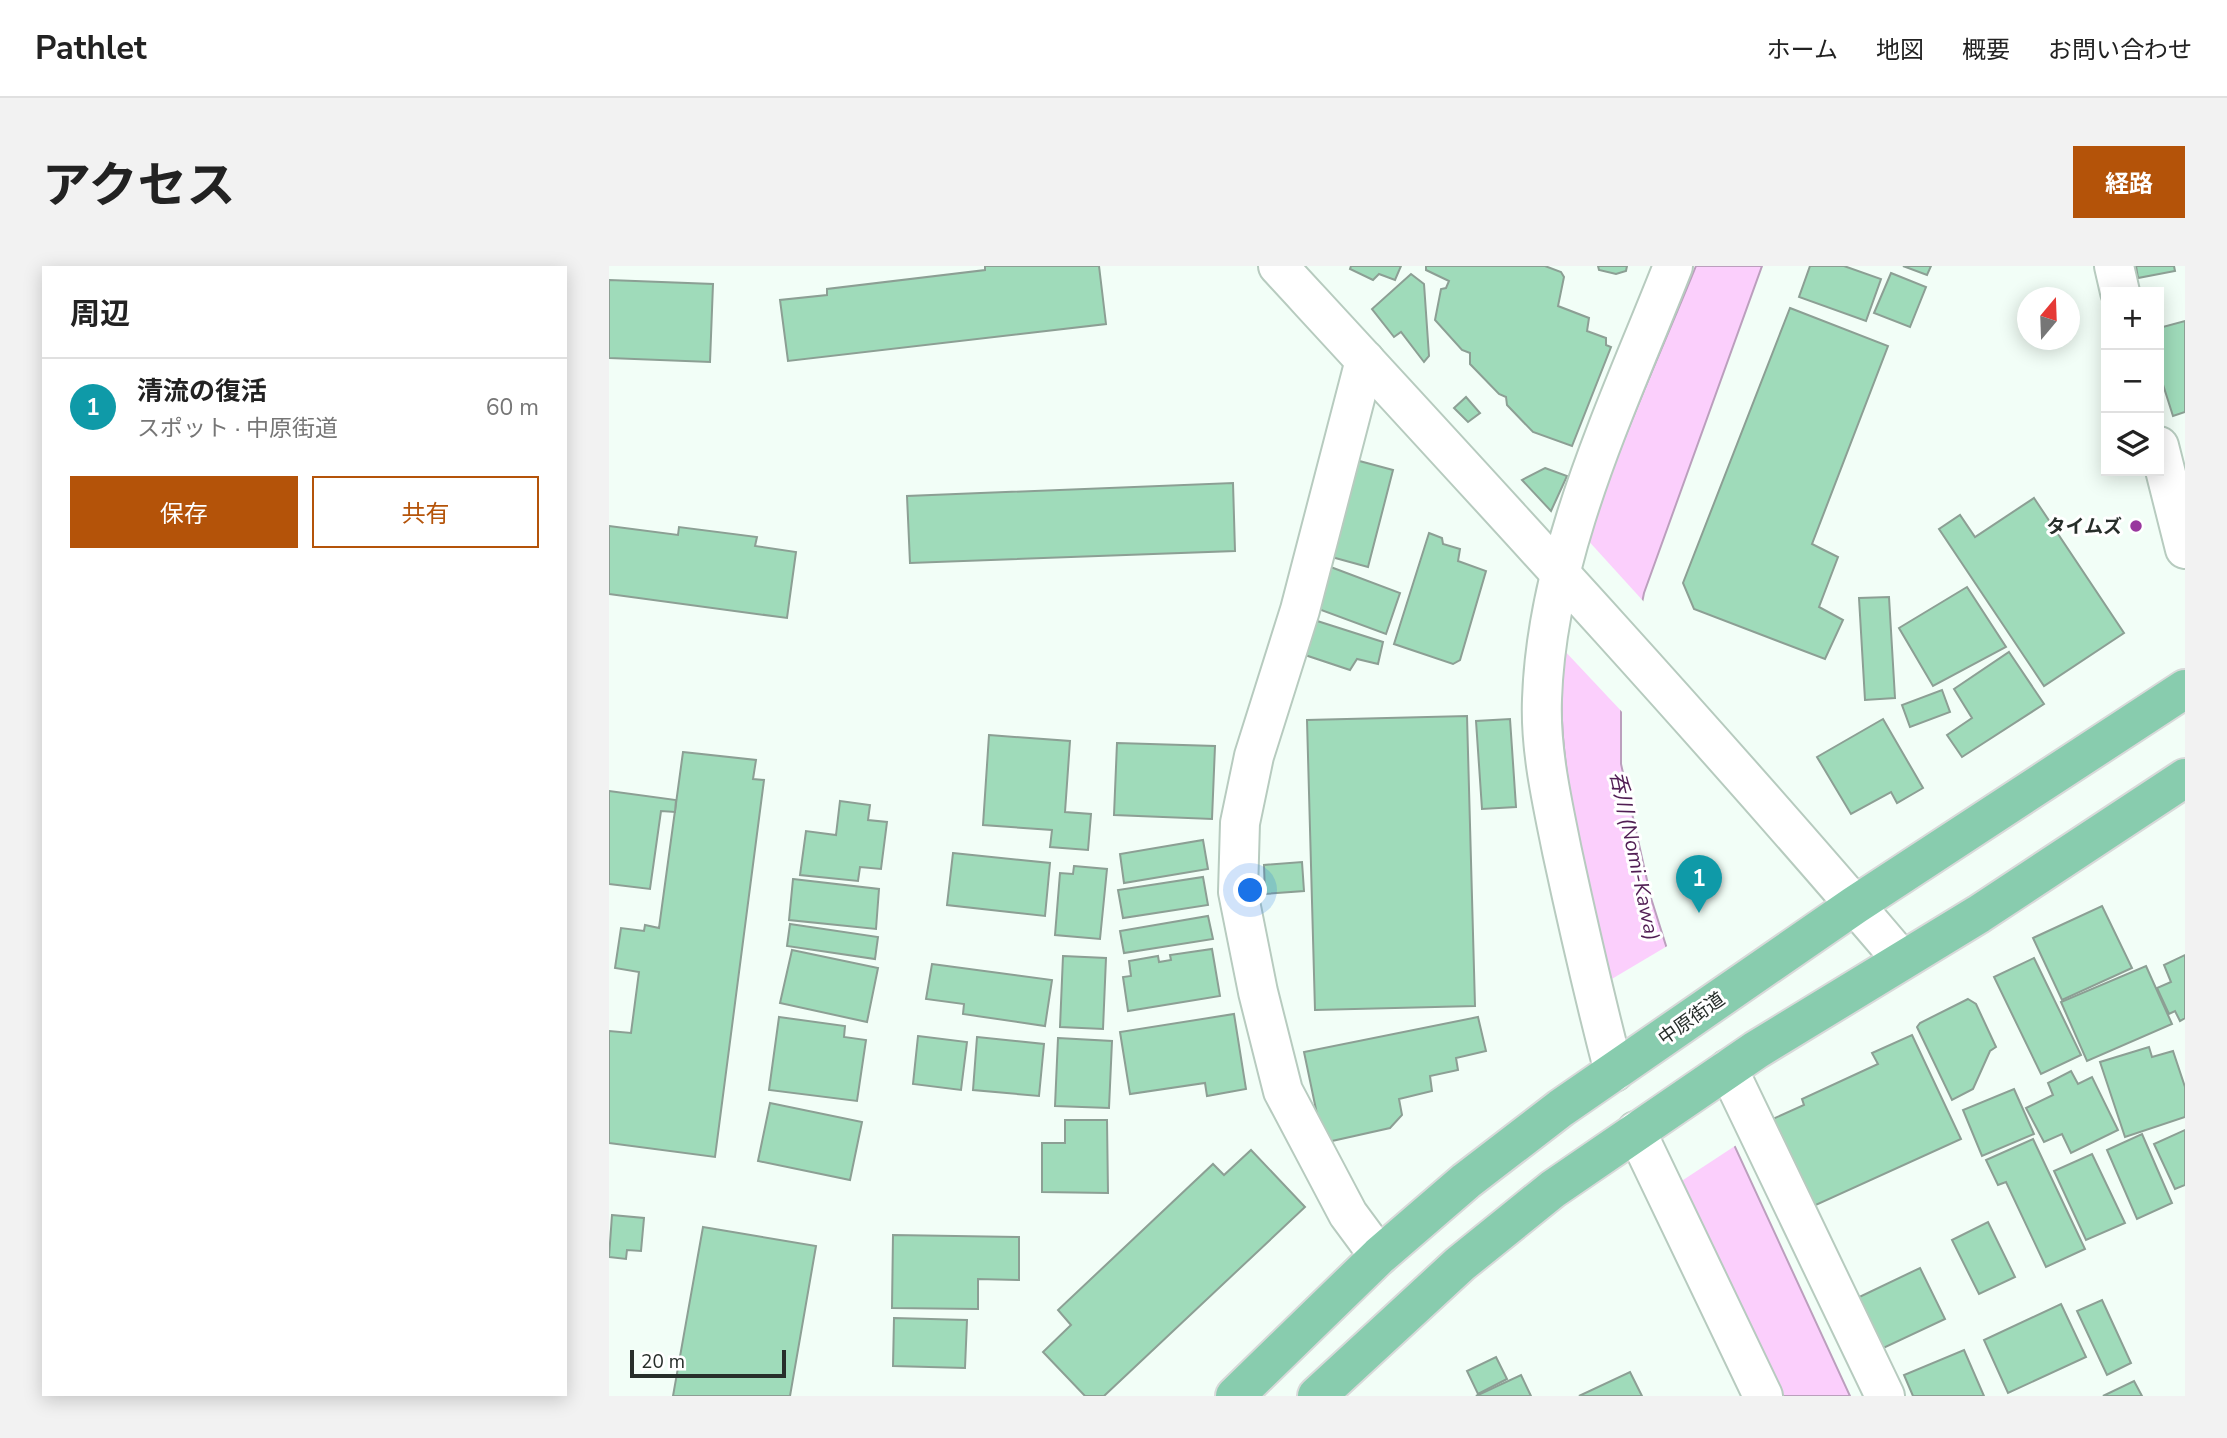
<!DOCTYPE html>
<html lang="ja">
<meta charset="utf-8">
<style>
:root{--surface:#fff;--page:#f2f2f2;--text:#222;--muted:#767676;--line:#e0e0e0;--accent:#b45309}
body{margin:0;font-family:"Nunito Sans","Noto Sans JP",sans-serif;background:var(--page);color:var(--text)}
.controls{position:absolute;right:21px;top:21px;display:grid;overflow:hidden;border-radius:0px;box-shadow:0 4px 18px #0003}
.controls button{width:63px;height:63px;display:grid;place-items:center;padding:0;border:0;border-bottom:2px solid var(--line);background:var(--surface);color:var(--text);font:35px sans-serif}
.compass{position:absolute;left:1408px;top:21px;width:63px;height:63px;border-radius:50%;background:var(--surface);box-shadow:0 4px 18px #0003;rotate:19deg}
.scale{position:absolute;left:21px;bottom:18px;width:156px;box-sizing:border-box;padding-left:7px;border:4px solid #272e2a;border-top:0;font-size:19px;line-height:24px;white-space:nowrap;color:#272e2a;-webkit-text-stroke:5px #fff;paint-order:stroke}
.you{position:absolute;left:642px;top:625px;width:24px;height:24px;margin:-18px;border:5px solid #fff;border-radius:50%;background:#1a73e8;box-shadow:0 0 0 10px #1a73e833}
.badge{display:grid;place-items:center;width:46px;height:46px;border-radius:50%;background:var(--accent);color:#fff;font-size:23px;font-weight:700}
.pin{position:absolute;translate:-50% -58px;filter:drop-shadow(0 2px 4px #0008)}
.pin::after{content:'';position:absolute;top:37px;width:24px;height:21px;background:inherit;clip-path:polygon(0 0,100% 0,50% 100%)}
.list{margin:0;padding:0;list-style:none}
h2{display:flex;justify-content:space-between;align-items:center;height:91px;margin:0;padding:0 28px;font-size:30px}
h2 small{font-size:23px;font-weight:400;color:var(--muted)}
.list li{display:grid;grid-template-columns:46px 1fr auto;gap:21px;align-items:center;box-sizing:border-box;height:98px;padding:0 28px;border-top:2px solid var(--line)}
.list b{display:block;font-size:26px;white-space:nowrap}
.list p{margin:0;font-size:23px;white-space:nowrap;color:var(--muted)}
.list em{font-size:23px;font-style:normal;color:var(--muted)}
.actions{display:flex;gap:14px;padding:21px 28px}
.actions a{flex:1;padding:16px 0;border:2px solid var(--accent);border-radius:0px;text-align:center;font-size:24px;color:var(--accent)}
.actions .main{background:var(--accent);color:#fff}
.icon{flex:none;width:38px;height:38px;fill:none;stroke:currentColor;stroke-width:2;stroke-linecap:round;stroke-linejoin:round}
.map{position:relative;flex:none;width:1576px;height:1130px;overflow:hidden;border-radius:0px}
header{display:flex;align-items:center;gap:42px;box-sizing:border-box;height:98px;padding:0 35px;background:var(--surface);border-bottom:2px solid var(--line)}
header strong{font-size:33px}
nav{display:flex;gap:38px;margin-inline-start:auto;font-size:24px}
.intro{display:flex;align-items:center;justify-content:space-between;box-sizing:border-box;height:168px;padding:0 42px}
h1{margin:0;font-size:49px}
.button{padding:18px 32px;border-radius:0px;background:var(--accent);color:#fff;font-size:24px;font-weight:700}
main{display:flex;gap:42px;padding:0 42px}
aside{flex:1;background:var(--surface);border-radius:0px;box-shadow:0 4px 18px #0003}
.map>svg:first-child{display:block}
</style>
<header>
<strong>Pathlet</strong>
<nav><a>ホーム</a><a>地図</a><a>概要</a><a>お問い合わせ</a></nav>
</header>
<div class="intro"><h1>アクセス</h1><a class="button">経路</a></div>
<main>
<aside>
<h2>周辺<small></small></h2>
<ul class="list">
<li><span class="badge" style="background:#0f9aa8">1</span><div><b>清流の復活</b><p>スポット · 中原街道</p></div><em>60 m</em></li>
</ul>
<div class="actions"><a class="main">保存</a><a>共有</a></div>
</aside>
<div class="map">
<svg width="1576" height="1130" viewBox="0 0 1576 1130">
<rect width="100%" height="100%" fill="#f2fef7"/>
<!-- water -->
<path fill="#fbcffc" stroke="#bb9fbd" stroke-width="2" d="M1087,0H1153L1035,327L1012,439V498L1042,632L1108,842L1241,1130H1165C1083,944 997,758 965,556C955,493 947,436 957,372C975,248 1040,117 1087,0Z"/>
<!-- pier -->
<g fill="#f2fef7">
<polygon points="976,271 1036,337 1015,448 952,381"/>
<polygon points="1060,679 1112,841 1129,878 1068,918 996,717"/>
</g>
<!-- building -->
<g fill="#9fdbba" stroke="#8c9f94" stroke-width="2">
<polygon points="376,0 490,0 497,58 179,95 171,34 218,29 218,23 376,4"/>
<polygon points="742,0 792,0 786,14 770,8 764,14 741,3"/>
<polygon points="817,0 936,0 952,6 955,11 949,40 980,52 978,65 997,72 997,79 1002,81 963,180 924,166 898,139 897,131 890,128 861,98 861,87 853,84 826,54 832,23 837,22 840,15 817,4"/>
<polygon points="989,0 1018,0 1017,5 1007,8 990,4"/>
<polygon points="1201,0 1235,0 1272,13 1257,55 1190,31"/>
<polygon points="1294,0 1322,0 1318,9"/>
<polygon points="1527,0 1565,0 1566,5 1529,12"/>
<polygon points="1282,7 1317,21 1301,61 1265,47"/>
<polygon points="802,8 815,18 820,90 815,96 792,66 785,71 763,43"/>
<polygon points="0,14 104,18 101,96 0,92"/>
<polygon points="1181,42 1279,80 1203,278 1229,291 1210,341 1234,354 1216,393 1085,343 1074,317"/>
<polygon points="1576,55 1576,146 1564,150 1550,106 1550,62"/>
<polygon points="857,131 871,147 859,156 845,142"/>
<polygon points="743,193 784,204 759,301 719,290"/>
<polygon points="936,202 958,210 942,245 913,214"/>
<polygon points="624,217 626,285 301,297 298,230"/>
<polygon points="1425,232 1515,367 1435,420 1330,263 1351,249 1366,271"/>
<polygon points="0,260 69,269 70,261 148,271 146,280 187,286 178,352 0,328"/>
<polygon points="820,267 833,272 834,278 851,283 849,295 877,305 851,394 844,398 785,378"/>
<polygon points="719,300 791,327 777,368 704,341"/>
<polygon points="1358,321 1397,381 1324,420 1290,362"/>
<polygon points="1280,331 1286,432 1256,434 1250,332"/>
<polygon points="702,353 774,376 769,398 748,393 741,404 693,388"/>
<polygon points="1400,386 1435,438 1353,491 1338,469 1363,452 1345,423"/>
<polygon points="1333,424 1341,446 1301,461 1293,439"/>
<polygon points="858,450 866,740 706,744 698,454"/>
<polygon points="901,453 907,541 873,543 867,455"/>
<polygon points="1274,453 1314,522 1288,537 1282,526 1242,548 1208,491"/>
<polygon points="380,469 461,475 456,546 482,548 479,584 441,581 443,564 374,559"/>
<polygon points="508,477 606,480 603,553 505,549"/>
<polygon points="74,486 147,494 144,513 155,514 106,891 0,877 0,765 22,767 30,706 6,702 12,662 35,665 36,659 50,662"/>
<polygon points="0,525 67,534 66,546 52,545 41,623 0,618"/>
<polygon points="231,535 261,539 259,554 278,556 272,603 251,601 249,615 191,609 197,565 227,569"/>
<polygon points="594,574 599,603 515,617 511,588"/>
<polygon points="344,587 441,597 436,650 338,639"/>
<polygon points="693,596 695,625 656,628 655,599"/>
<polygon points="465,600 498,603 491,673 446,669 451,607 464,608"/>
<polygon points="594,611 599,639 514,652 509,624"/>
<polygon points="184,613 270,623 267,663 180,654"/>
<polygon points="1493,640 1523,702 1453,734 1424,672"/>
<polygon points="599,650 604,673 515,687 511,665"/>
<polygon points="181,658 269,671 266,693 178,680"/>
<polygon points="603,683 611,730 519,745 514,711 522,710 520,695 549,690 550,696 562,694 561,689"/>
<polygon points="183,684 269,702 258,756 171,737"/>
<polygon points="1576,689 1576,752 1571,755 1566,745 1560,748 1548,722 1562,716 1555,699"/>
<polygon points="454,690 497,692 494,763 451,761"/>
<polygon points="1425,692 1472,789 1432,808 1385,711"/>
<polygon points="323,698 443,714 436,760 354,748 355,738 317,733"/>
<polygon points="1537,700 1563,758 1478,795 1452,736"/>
<polygon points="1359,733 1367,738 1387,781 1381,785 1364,823 1343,834 1308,761 1311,757"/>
<polygon points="625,748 637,823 598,830 596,817 521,828 511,766"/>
<polygon points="170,751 236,760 235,771 257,774 248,835 160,824"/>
<polygon points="869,751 877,785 847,792 849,804 821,810 823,825 790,833 793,849 781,862 714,877 695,786"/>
<polygon points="1303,769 1352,873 1198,943 1157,856 1195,839 1193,833 1269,798 1263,787"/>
<polygon points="309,770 358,776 352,824 304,818"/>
<polygon points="368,771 435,778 430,830 364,824"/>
<polygon points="449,772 503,775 500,842 446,840"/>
<polygon points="1540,781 1543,791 1564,785 1576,821 1576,851 1516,871 1491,796"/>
<polygon points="1462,805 1469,818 1483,811 1509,864 1462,887 1453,868 1435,876 1417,842 1444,829 1439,817"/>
<polygon points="1405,823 1425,868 1373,890 1354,844"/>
<polygon points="161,837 253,856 241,914 149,895"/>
<polygon points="456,854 498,854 499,927 433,926 433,877 456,877"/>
<polygon points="1576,864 1576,919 1566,923 1545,878"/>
<polygon points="1533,868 1563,937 1528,953 1498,884"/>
<polygon points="1424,873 1476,983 1437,1001 1397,916 1389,919 1377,894"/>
<polygon points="642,884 696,941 495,1130 476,1130 434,1086 462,1059 449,1044 604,898 615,909"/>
<polygon points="1483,888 1516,957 1477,974 1445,905"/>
<polygon points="3,949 35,952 32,985 18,984 17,993 0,991"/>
<polygon points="1379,956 1406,1011 1370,1028 1343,974"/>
<polygon points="94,961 207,980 181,1130 64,1130"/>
<polygon points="284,969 410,971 410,1014 369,1013 369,1043 283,1042"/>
<polygon points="1311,1002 1336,1053 1268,1085 1244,1034"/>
<polygon points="1493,1034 1522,1097 1498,1109 1468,1045"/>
<polygon points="1452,1038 1477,1091 1399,1127 1375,1074"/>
<polygon points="285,1052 358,1054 356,1102 284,1100"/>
<polygon points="1355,1084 1375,1130 1304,1130 1295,1109"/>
<polygon points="887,1091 898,1113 869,1128 858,1105"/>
<polygon points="1021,1106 1033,1130 970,1130"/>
<polygon points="912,1109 922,1130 867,1130"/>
<polygon points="1525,1115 1533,1130 1494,1130"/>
</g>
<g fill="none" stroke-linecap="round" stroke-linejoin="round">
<!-- minor casing -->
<g stroke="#b7cbbf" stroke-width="42">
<g id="minor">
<path d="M669,0C880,229 1091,457 1293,694"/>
<polyline points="1505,0 1511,26"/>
<polyline points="756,94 691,344 645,490 631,557 629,626 649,726 674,825 739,948 770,990"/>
<polyline points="1550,180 1576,283"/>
<polyline points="1119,803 1276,1130"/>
<path d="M1005,806C986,733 969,659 953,585C943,535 931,484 933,433C938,283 1010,138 1064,0"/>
<polyline points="1027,865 1154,1130"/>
</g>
</g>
<!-- major casing -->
<g stroke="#d8d9d9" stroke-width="42">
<g id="major">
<polyline points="626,1130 770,990 857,915 952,842 1246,639 1576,423"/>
<polyline points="708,1130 851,998 944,923 1147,784 1370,648 1576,512"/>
</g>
</g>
<!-- minor -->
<use href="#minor" stroke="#fff" stroke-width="38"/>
<!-- major -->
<use href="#major" stroke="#88ccae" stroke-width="38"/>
</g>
<!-- markers -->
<circle fill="#98379e" stroke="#fff" stroke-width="2.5" cx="1527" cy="260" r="7"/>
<g text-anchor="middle" stroke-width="6" stroke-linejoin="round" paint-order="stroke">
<!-- poi labels -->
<g font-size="19" font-weight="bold" fill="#272e2a" stroke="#fff" text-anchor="end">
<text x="1513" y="267">タイムズ</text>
</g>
<!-- street labels -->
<g font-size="19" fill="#272e2a" stroke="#fff">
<text transform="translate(1082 752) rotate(-35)" y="7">中原街道</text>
</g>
<!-- water labels -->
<g font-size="21" font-style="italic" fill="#511e54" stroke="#fff">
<text transform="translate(1026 590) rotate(78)" y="7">呑川 (Nomi-Kawa)</text>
</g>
</g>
</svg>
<div class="controls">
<button>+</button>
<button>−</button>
<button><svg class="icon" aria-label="layers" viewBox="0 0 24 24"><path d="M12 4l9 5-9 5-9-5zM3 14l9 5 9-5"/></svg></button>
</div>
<svg class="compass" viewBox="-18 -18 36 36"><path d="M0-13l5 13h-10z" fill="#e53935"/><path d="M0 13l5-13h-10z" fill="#767676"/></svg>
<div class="scale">20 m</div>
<div class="you"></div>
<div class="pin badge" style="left:1090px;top:647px;background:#0f9aa8">1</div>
</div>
</main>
